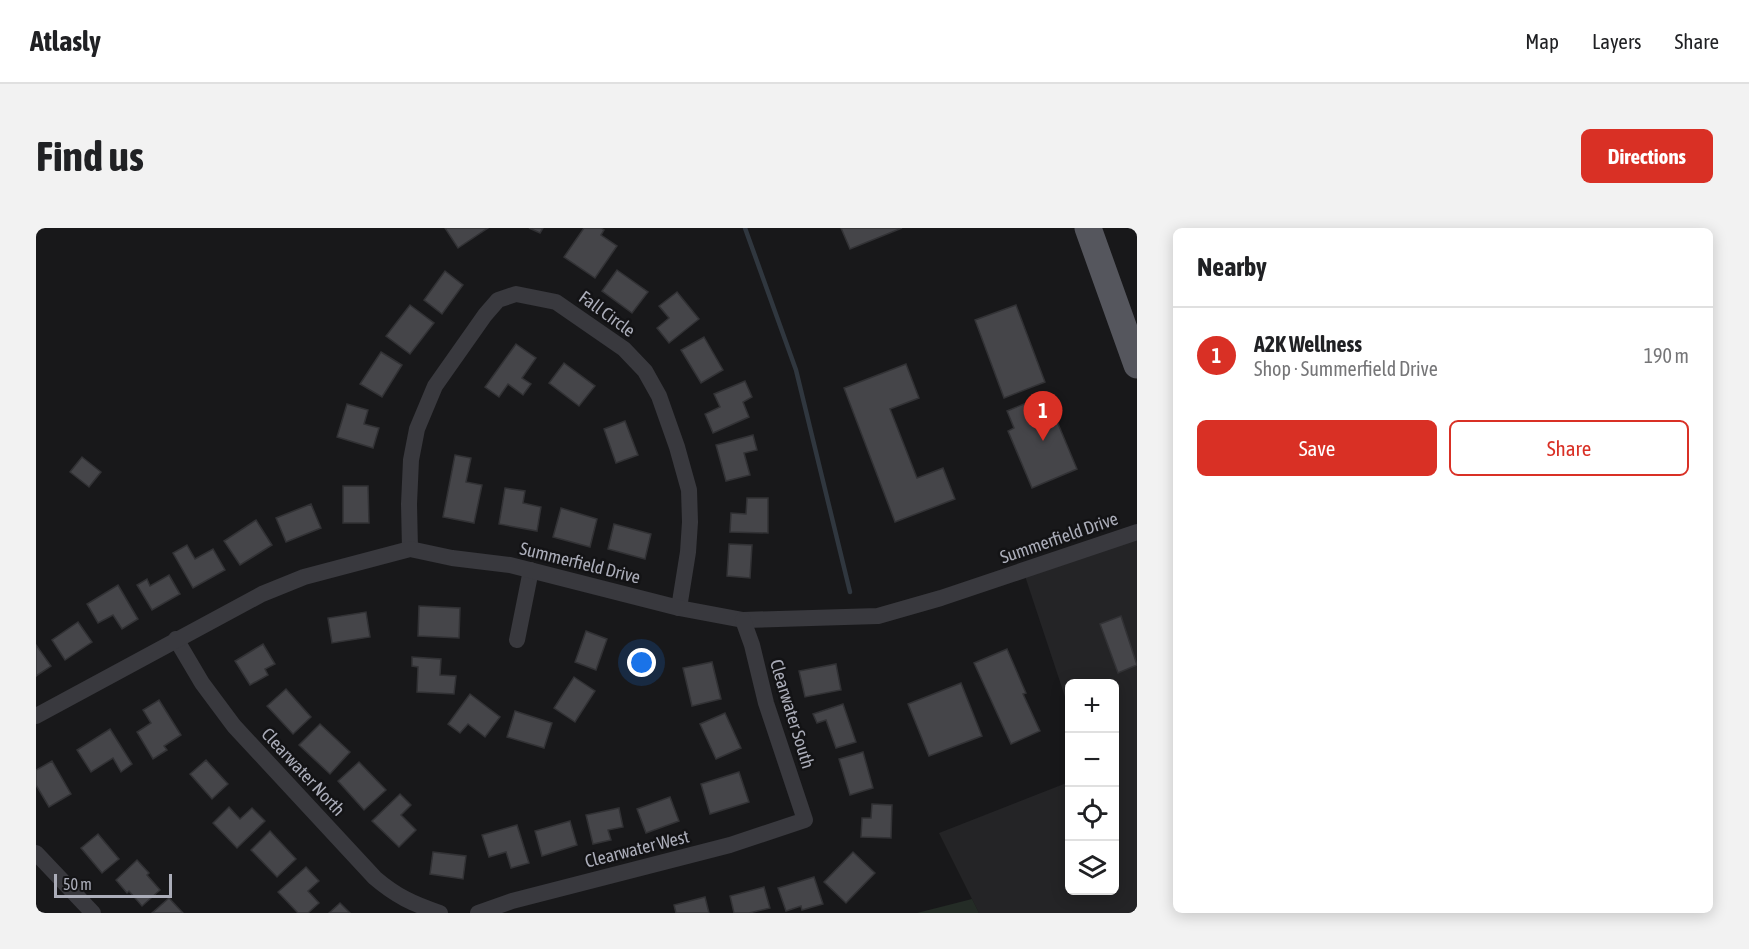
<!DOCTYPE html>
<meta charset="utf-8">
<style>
:root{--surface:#fff;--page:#f2f2f2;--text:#202124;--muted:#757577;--line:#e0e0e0;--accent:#d93025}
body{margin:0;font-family:"Asap Condensed",sans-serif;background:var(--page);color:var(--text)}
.controls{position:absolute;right:18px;bottom:18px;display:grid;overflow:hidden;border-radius:9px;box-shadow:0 3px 15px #0003}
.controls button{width:54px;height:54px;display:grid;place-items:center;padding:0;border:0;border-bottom:2px solid var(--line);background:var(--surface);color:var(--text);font:30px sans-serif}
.scale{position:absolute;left:18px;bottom:15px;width:118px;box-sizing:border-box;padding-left:6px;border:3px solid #abadb9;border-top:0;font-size:16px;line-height:21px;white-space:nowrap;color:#abadb9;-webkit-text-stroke:4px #131315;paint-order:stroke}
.you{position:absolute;left:606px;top:435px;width:21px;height:21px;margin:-15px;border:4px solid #fff;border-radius:50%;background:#1a73e8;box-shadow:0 0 0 9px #1a73e833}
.badge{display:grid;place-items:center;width:39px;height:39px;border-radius:50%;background:var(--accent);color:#fff;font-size:20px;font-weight:700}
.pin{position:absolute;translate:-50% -50px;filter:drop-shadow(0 2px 3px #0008)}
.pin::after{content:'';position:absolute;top:32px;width:21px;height:18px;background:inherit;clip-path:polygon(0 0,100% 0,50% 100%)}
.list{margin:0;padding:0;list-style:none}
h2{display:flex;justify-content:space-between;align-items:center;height:78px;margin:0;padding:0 24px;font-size:26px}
h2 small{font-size:20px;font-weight:400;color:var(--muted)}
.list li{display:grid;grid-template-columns:39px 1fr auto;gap:18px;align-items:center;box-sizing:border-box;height:96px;padding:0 24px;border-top:2px solid var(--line)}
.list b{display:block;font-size:22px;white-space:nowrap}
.list p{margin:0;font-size:20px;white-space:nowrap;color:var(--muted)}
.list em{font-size:20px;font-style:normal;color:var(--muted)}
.actions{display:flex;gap:12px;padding:18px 24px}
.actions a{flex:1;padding:14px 0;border:2px solid var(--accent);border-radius:9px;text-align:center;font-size:21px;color:var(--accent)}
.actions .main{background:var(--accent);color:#fff}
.icon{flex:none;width:33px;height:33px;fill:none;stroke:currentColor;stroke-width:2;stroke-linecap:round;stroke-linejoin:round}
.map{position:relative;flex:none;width:1101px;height:685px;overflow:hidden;border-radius:9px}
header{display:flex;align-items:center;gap:36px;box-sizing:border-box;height:84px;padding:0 30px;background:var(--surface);border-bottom:2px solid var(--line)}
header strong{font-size:28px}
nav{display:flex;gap:33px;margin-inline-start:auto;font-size:21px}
.intro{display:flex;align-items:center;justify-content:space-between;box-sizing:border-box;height:144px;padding:0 36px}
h1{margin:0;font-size:42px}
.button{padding:15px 27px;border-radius:9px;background:var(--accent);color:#fff;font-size:21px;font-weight:700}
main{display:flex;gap:36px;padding:0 36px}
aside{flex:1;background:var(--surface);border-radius:9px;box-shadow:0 3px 15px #0003}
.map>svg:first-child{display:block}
</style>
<header>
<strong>Atlasly</strong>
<nav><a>Map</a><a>Layers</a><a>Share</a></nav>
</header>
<div class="intro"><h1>Find us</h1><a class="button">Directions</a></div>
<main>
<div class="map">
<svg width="1101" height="685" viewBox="0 0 1101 685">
<rect width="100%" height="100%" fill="#18181a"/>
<!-- built -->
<polygon fill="#242426" points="1101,310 1101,685 943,685 903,605 1033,554 1034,662 1078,662 1078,455 1034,455 1033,481 989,348"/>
<!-- green -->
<polygon fill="#242c26" points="936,671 943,685 881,685"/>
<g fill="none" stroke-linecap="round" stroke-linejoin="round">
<!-- stream -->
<polyline stroke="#30373f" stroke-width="4.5" points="709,0 760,142 814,364"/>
</g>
<!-- building -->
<g fill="#454549" stroke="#323235" stroke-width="1.5">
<polygon points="409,0 452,0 422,20"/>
<polygon points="493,0 507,0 504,5"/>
<polygon points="548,0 565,0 568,2 565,7 581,18 559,50 528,29"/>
<polygon points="805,0 866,0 814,21"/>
<polygon points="581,42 612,64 596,85 566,63"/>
<polygon points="409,43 427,57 406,86 388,72"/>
<polygon points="641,64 663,91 633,115 621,100 633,90 623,78"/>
<polygon points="374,77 398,95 374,126 350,108"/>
<polygon points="980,77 1009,154 968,170 939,92"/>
<polygon points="668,109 687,142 665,155 645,122"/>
<polygon points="480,116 500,130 486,150 495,156 487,167 472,156 463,169 449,159"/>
<polygon points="345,124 366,137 346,169 324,156"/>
<polygon points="528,135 559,158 543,178 513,155"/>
<polygon points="870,136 883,170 854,181 881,250 907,240 919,271 859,294 808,160"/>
<polygon points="709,153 716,169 707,174 713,189 677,205 669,186 684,179 678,166"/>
<polygon points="1010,167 1041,241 996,260 972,203 978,200 971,183"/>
<polygon points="311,176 332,182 328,196 343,200 337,220 301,209"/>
<polygon points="589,193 602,227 580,235 568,201"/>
<polygon points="717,207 721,222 708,225 714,247 690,253 680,217"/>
<polygon points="419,227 435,230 430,254 446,257 438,295 407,289"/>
<polygon points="46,229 65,244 53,259 34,244"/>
<polygon points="307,258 332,258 333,295 307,295"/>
<polygon points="469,260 489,263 487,275 505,279 501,303 463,296"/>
<polygon points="711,270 732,270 732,305 694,304 695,285 710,286"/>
<polygon points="275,276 285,300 250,314 240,290"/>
<polygon points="525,280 561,291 554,319 517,309"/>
<polygon points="220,292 236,317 204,337 188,313"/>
<polygon points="578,296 615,306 609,331 572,321"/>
<polygon points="693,316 716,317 714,350 691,348"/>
<polygon points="151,317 159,331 177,321 189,342 157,360 137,325"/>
<polygon points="133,347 144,366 116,382 101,357 111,351 114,358"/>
<polygon points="82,357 102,391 86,401 77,387 62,395 51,376"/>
<polygon points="383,378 424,380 423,410 382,408"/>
<polygon points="330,384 334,409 296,415 292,390"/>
<polygon points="1085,388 1101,437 1082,445 1064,396"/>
<polygon points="42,394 56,414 29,432 16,412"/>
<polygon points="550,403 571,411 560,442 539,434"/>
<polygon points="227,416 239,436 229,441 232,447 214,457 199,433"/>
<polygon points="0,417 15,438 0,448"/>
<polygon points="971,421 990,465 987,466 1004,503 975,516 938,435"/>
<polygon points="376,429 405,431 404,447 420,448 418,466 381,464 382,439 376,438"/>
<polygon points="676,434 685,471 656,478 647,440"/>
<polygon points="800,436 805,462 769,469 763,443"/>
<polygon points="538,449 559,463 539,494 518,480"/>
<polygon points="925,455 946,508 893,528 872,476"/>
<polygon points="250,461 275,489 257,506 231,478"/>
<polygon points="434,466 464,489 449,509 432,496 424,505 412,496"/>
<polygon points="123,472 145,507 128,518 131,522 117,531 101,504 115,495 107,482"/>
<polygon points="807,476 820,514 800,520 790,492 781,495 777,486"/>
<polygon points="479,483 516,495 508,520 471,509"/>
<polygon points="689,485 705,520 680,531 664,496"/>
<polygon points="284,496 314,524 294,546 263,517"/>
<polygon points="74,501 96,536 85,544 77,530 55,544 41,522"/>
<polygon points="827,524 837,560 814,567 803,531"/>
<polygon points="170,532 192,556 176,571 154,546"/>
<polygon points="16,533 35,566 13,579 0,557 0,542"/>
<polygon points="323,534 350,562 328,582 302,553"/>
<polygon points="703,544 713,574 674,586 665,556"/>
<polygon points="364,566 375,577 365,587 380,602 363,619 336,593"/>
<polygon points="634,569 643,593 610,605 601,581"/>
<polygon points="836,576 856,577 855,610 825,609 826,590 835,590"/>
<polygon points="193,579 204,591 216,580 229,593 201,620 177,595"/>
<polygon points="583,580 587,599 572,602 575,612 557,616 550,587"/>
<polygon points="534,593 541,617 506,628 499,603"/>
<polygon points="481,597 493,635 475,640 470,624 453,629 446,607"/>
<polygon points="234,603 260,631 241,649 215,622"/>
<polygon points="62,606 83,631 66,645 45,620"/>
<polygon points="397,624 430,628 427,651 394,646"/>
<polygon points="817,624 839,645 810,675 788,654"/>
<polygon points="101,632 113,645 111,647 124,662 106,678 93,663 91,665 80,652"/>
<polygon points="270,639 283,653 272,663 283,675 272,685 262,685 242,664"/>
<polygon points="778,649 787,676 766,682 765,678 750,683 742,660"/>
<polygon points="728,659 734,680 713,685 698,685 694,668"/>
<polygon points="669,669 673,685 640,685 638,677"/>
<polygon points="133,670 147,685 116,685"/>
<polygon points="304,675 314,685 293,685"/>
</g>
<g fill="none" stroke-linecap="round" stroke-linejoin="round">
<!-- minor -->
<g stroke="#39393e" stroke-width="16">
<polyline points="374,321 373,276 375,232 381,201 399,158 449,87 462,72 480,66 520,74 588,121 609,143 623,168 641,219 653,262 654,294 652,324 643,380"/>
<path d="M140,411L166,455L198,498L339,650C360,668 377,676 404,685"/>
<polyline points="481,412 495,342"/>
<polyline points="0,488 226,366 268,349 374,321 416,330 474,337 643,380 707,392 842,388 905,370 1101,304"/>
<polyline points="0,625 57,685"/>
<polyline points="442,685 476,673 694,617 769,592 730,475 716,417 707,392"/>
</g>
<!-- primary -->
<polyline stroke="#55565d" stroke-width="27" points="1052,0 1101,137"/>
</g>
<g text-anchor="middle" stroke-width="5" stroke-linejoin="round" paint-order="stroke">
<!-- street labels -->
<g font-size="18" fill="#abadb9" stroke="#131315">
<text transform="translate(571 86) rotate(36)" y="6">Fall Circle</text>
<text transform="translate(1023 310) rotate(-19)" y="6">Summerfield Drive</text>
<text transform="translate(544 335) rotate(14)" y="6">Summerfield Drive</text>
<text transform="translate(756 486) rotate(73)" y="6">Clearwater South</text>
<text transform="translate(267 544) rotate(47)" y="6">Clearwater North</text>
<text transform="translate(601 621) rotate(-14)" y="6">Clearwater West</text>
</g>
</g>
</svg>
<div class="controls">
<button>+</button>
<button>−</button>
<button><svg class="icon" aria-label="locate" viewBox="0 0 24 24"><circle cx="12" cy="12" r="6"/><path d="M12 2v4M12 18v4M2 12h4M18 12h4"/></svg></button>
<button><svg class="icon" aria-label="layers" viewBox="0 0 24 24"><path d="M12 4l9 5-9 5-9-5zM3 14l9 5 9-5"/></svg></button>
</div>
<div class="scale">50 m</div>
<div class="you"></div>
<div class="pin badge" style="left:1007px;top:213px">1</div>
</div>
<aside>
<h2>Nearby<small></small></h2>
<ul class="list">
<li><span class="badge">1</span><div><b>A2K Wellness</b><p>Shop · Summerfield Drive</p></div><em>190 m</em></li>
</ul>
<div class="actions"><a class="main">Save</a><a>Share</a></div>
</aside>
</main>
